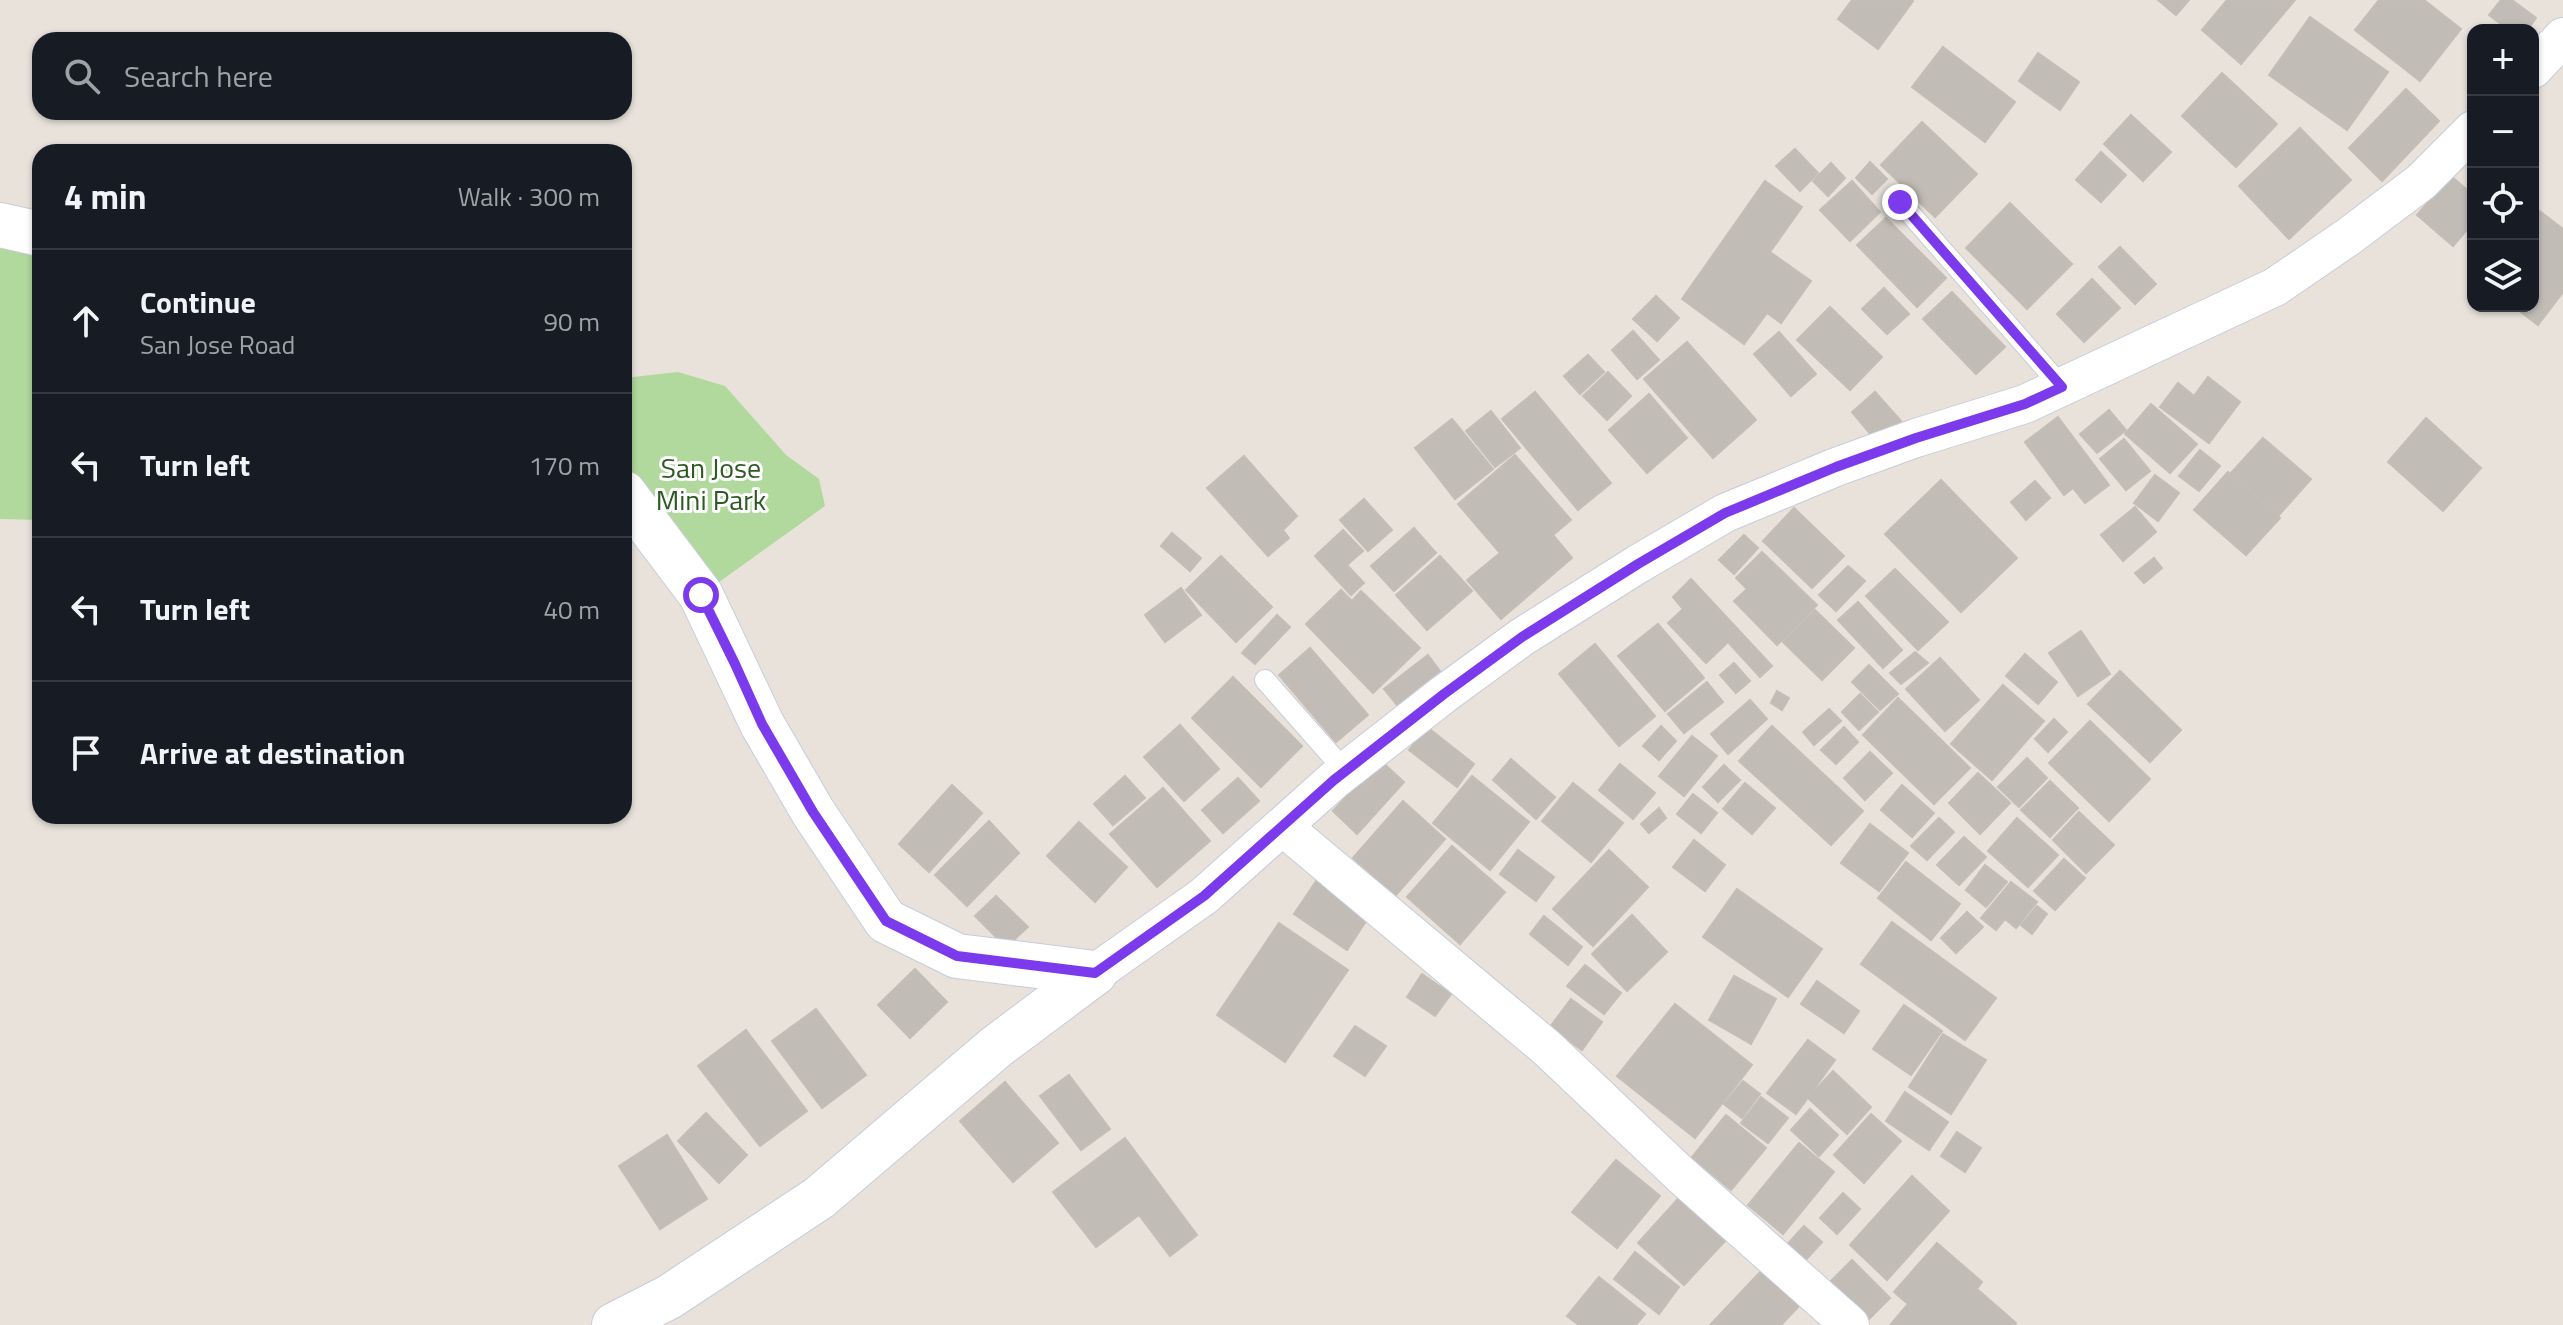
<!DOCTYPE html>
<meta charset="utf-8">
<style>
:root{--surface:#171b24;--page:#20242c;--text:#f1f3f6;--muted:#9ea1a6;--line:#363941}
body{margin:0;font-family:"Titillium Web",sans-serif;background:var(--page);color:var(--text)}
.controls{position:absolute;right:24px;top:24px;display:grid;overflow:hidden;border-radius:16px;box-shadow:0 2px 6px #0004}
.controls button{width:72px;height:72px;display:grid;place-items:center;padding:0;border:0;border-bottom:2px solid var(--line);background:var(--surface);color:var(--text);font:40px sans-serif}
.stop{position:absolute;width:24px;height:24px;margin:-18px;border:6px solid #7c3aed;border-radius:50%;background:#fff}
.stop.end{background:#7c3aed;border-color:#fff;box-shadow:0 2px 8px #0008}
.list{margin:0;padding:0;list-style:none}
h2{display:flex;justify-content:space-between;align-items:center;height:104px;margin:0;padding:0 32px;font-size:34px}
h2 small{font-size:26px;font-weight:400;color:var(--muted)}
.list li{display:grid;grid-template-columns:52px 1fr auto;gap:24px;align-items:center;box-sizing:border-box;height:144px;padding:0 32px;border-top:2px solid var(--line)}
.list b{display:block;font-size:30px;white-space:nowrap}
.list p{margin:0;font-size:26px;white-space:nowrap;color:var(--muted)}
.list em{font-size:26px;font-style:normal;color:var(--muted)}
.icon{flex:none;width:44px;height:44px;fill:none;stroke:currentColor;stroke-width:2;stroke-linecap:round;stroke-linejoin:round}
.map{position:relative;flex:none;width:2563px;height:1325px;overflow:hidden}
.search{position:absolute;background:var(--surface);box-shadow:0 2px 6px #0004;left:32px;top:32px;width:600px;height:88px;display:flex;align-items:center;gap:20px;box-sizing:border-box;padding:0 28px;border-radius:24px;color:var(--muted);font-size:30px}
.panel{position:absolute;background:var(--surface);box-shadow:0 2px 6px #0004;left:32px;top:144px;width:600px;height:680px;border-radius:24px}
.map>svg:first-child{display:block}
</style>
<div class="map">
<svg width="2563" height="1325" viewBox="0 0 2563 1325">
<rect width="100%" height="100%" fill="#e8e2db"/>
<!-- green -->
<g fill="#b1d89d">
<polygon points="0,225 40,234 40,520 0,519"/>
<polygon points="678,372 725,386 786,455 819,479 825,506 701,595 624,494 624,378"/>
</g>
<!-- building -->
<g fill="#c1bcb6" stroke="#c3beb5" stroke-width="2">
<polygon points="1852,0 1912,0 1913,1 1878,49 1838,19"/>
<polygon points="2158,0 2189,0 2176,15"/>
<polygon points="2227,0 2295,0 2241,64 2202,30"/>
<polygon points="2379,0 2424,0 2461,29 2420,81 2355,30"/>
<polygon points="2501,0 2512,0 2536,18 2527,30 2509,30 2489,15"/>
<polygon points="2310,17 2388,72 2347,130 2269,75"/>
<polygon points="1943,47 2015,102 1985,142 1912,87"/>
<polygon points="2038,53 2079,82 2060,110 2019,81"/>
<polygon points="2222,73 2277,124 2236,167 2182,116"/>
<polygon points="2406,89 2439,121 2382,181 2349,148"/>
<polygon points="2131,115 2171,152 2143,181 2104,144"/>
<polygon points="1922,122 1977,174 1935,217 1881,165"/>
<polygon points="2300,128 2351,180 2289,239 2239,186"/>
<polygon points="1795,149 1818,173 1800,191 1776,166"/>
<polygon points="2101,152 2126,175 2101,202 2076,180"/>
<polygon points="1870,162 1887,179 1872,194 1856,178"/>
<polygon points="1831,163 1845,178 1828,196 1813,181"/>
<polygon points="2451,176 2473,195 2473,223 2453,246 2417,215"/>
<polygon points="1765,181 1802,207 1770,252 1811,281 1781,323 1767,313 1744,344 1682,299"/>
<polygon points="1852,181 1880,212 1850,241 1820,210"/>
<polygon points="2010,203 2072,264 2027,309 1966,248"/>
<polygon points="2533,206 2563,229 2563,292 2538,325 2513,306 2533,306"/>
<polygon points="1886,218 1946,278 1917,307 1857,245"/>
<polygon points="2120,247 2156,284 2135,304 2099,267"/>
<polygon points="2092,279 2120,308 2084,342 2057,314"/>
<polygon points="1884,288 1909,314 1887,334 1862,309"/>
<polygon points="1952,292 2005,347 1976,374 1923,319"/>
<polygon points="1656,296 1679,318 1657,341 1633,319"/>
<polygon points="1830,307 1882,357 1850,390 1797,340"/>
<polygon points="1633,331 1659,360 1637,379 1612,350"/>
<polygon points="1779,332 1816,374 1791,396 1754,354"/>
<polygon points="1687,342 1756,420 1713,458 1644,379"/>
<polygon points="1588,355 1604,372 1580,394 1564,376"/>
<polygon points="1608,372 1631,396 1607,420 1583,396"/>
<polygon points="2208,377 2240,402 2209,443 2160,407 2178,383 2194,396"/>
<polygon points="1535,392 1611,483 1578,510 1502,419"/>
<polygon points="1875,392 1901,421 1877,442 1852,412"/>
<polygon points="1649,394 1687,438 1647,473 1609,430"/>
<polygon points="2151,404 2197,444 2170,473 2125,434"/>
<polygon points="2109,410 2126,430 2097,453 2080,434"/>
<polygon points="1491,411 1520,448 1495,467 1466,431"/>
<polygon points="2058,417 2109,485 2085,503 2073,488 2064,495 2025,442"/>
<polygon points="2426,418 2481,468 2443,511 2388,462"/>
<polygon points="1452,419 1493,469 1455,499 1415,448"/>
<polygon points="2263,438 2311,479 2279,515 2231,473"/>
<polygon points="2124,439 2150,471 2126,490 2100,459"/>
<polygon points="2200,450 2220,466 2199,491 2179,476"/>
<polygon points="1515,455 1571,520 1553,535 1572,558 1501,619 1467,580 1500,553 1458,504"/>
<polygon points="1244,456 1297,516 1283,530 1289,538 1268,556 1207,488"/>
<polygon points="2228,472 2280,518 2246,555 2194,510"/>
<polygon points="2155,475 2179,493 2158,521 2134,503"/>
<polygon points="1941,480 2017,558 1961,612 1885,534"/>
<polygon points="2035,481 2050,498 2026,520 2011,502"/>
<polygon points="1364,499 1392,530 1368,551 1340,520"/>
<polygon points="2135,507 2156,532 2123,561 2101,535"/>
<polygon points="1794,508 1844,556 1812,588 1763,541"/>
<polygon points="1414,528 1436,553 1394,591 1371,566"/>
<polygon points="1343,530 1363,551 1347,565 1364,583 1351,595 1315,556"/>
<polygon points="1172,533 1201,558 1190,571 1161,546"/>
<polygon points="1744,535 1758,548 1734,574 1719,560"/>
<polygon points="1762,552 1817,605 1777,645 1734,601 1747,589 1736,578"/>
<polygon points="1221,556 1272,607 1236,642 1186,590"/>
<polygon points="1440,556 1472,591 1427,630 1396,595"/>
<polygon points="2154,558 2162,568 2144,583 2135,573"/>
<polygon points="1848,566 1865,581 1836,611 1819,595"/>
<polygon points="1895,569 1948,622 1918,650 1866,596"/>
<polygon points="1691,579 1772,666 1760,677 1728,642 1706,663 1668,623 1683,609 1673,597"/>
<polygon points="1181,588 1201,615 1165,642 1145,615"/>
<polygon points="1341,590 1352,601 1361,591 1420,648 1373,693 1306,624"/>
<polygon points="1858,602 1902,650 1883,668 1838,620"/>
<polygon points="1815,610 1854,648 1822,680 1783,642"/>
<polygon points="1277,615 1290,627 1255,664 1242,653"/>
<polygon points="1658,624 1704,678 1665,711 1618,656"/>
<polygon points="2081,631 2110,674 2078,696 2049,653"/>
<polygon points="1595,644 1655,716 1619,746 1559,674"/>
<polygon points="1310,648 1368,715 1336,742 1279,675"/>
<polygon points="1915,652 1928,663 1901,684 1890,673"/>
<polygon points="2025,654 2057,682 2038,704 2006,676"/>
<polygon points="1428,655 1440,671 1397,705 1384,689"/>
<polygon points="1940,658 1979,700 1945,731 1906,689"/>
<polygon points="1734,663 1750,681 1736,693 1720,675"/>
<polygon points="1869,665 1898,694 1880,710 1852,682"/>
<polygon points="2120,671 2181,730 2150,762 2088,704"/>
<polygon points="1233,677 1302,746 1261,787 1192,718"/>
<polygon points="1707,682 1723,702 1684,733 1668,714"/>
<polygon points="2003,685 2044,721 1992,780 1951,744"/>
<polygon points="1777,691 1789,698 1782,710 1771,703"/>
<polygon points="1860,694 1878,712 1859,730 1842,712"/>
<polygon points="1898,698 1970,768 1934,804 1863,735"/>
<polygon points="1750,700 1767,719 1728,754 1711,734"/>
<polygon points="1829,709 1841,721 1814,745 1803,732"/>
<polygon points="2054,719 2067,732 2048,752 2035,739"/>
<polygon points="2090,721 2150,779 2109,821 2049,763"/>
<polygon points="1180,725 1219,769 1184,801 1144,757"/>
<polygon points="1661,726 1676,741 1659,760 1643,746"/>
<polygon points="1772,726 1863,811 1831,845 1739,761"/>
<polygon points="1427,727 1474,764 1457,787 1409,750"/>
<polygon points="1844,727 1858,742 1836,764 1821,750"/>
<polygon points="1692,736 1717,756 1684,796 1659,776"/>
<polygon points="1870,752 1892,773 1865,800 1844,778"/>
<polygon points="2027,758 2047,778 2019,807 1998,787"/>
<polygon points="1511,759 1555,797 1536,819 1493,780"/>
<polygon points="1380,760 1404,782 1357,834 1333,811"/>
<polygon points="1620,764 1655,793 1633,819 1599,790"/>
<polygon points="1724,765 1740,780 1718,802 1703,787"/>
<polygon points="1978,773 2010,803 1980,834 1949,803"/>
<polygon points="1125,776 1145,798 1113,825 1094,804"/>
<polygon points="1472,776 1529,822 1490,870 1433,823"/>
<polygon points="1238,778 1259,801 1223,833 1202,810"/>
<polygon points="2050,781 2078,808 2050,837 2021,810"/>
<polygon points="1573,783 1623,823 1591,862 1542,821"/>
<polygon points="1745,783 1775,808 1752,834 1723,809"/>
<polygon points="952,785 982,813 929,872 899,844"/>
<polygon points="1902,785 1934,813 1912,837 1881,810"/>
<polygon points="1163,788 1210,841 1157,887 1110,834"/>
<polygon points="1693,794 1717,813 1701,833 1677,814"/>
<polygon points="1403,801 1445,839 1395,896 1353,858"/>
<polygon points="1659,808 1666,818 1649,833 1641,824"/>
<polygon points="2079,812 2114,845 2086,873 2053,840"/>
<polygon points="1939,818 1954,832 1927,860 1911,846"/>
<polygon points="2017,818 2058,855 2028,887 1988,851"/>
<polygon points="989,821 1019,853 967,906 935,875"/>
<polygon points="1079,822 1127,867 1095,902 1047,856"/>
<polygon points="1870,824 1908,853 1879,891 1841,863"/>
<polygon points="1964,837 1986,857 1959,885 1937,865"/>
<polygon points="1694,840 1725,865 1705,891 1673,867"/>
<polygon points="1452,846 1505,892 1460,944 1407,897"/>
<polygon points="1518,850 1554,877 1536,901 1500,874"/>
<polygon points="1609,850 1648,887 1593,946 1553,909"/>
<polygon points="2064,859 2085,878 2055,910 2034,891"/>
<polygon points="1906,862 1960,904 1931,940 1878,898"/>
<polygon points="1985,865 2007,882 1986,907 1966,890"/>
<polygon points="1317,880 1370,915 1347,950 1294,914"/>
<polygon points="2011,882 2037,902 2016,928 2005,919 1996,930 1981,918"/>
<polygon points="1737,889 1822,949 1788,997 1703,937"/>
<polygon points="996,896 1028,927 1006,947 975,916"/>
<polygon points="2037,906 2047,914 2032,934 2021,925"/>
<polygon points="1967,912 1983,927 1956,953 1941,938"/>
<polygon points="1632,915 1667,952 1627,991 1592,954"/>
<polygon points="1544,916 1582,947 1568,965 1530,934"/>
<polygon points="1892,922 1996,998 1965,1040 1861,964"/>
<polygon points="1279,923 1348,970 1285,1062 1217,1015"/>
<polygon points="1585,965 1621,993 1604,1014 1567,986"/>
<polygon points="915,969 947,1002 910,1038 878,1005"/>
<polygon points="1422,974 1451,994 1435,1016 1407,997"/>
<polygon points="1734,976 1776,999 1751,1044 1709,1020"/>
<polygon points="1817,981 1859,1011 1844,1033 1801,1004"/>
<polygon points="1571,999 1602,1022 1582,1050 1550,1027"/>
<polygon points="1675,1004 1752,1065 1695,1138 1617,1076"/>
<polygon points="1904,1005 1942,1031 1911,1075 1873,1049"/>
<polygon points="816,1009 866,1075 822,1108 772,1041"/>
<polygon points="1355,1026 1386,1046 1365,1076 1334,1056"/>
<polygon points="746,1030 807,1111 760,1146 698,1066"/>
<polygon points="1943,1034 1986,1060 1951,1114 1909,1087"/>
<polygon points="1808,1040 1835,1060 1796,1114 1767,1093"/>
<polygon points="1833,1071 1871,1107 1847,1134 1808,1098"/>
<polygon points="1069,1075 1110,1129 1081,1150 1040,1096"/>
<polygon points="1743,1081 1760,1094 1742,1118 1724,1104"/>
<polygon points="1005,1082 1058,1143 1013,1182 960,1121"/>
<polygon points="1905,1092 1948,1122 1929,1150 1886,1121"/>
<polygon points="1761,1097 1788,1118 1768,1143 1741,1123"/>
<polygon points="1810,1109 1838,1135 1819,1156 1791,1130"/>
<polygon points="706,1113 747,1155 719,1183 678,1141"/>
<polygon points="1871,1114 1901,1141 1864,1183 1834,1155"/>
<polygon points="1726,1115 1766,1148 1731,1190 1692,1157"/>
<polygon points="1957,1132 1981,1148 1965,1172 1941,1156"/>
<polygon points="667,1135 707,1199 660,1229 619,1166"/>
<polygon points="1125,1138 1197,1235 1170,1256 1139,1215 1096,1247 1053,1192"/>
<polygon points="1799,1143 1834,1172 1783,1234 1748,1205"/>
<polygon points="1616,1160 1660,1196 1617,1248 1572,1212"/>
<polygon points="1912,1176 1949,1211 1887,1280 1850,1245"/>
<polygon points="1843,1193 1860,1209 1837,1234 1820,1218"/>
<polygon points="1678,1199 1725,1241 1684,1285 1638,1243"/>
<polygon points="1804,1226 1822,1242 1802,1264 1784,1248"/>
<polygon points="1937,1243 1982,1282 1977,1289 2016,1323 2015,1325 1891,1324 1908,1304 1894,1292"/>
<polygon points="1635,1252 1679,1287 1659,1314 1614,1279"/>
<polygon points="1852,1260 1890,1298 1869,1319 1830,1282"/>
<polygon points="1762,1270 1800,1305 1781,1325 1710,1325"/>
<polygon points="1599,1277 1645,1314 1636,1325 1579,1325 1567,1316"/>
</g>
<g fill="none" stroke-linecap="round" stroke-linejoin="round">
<!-- service casing -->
<g stroke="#c9ccd8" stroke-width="22">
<g id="service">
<polyline points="1900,202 2062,387"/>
<polyline points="1265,680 1346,772"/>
</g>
</g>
<!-- minor casing -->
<g stroke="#c9ccd8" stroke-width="40">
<g id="minor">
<polyline points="2533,69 2563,37"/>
<polyline points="1283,827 1547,1048 1680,1174 1850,1325"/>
<polyline points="1095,973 1204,896 1334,780 1444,694 1522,637 1638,564 1725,513 1836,467 1916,438 2025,404 2275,287 2348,237 2421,182 2473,130"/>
</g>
</g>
<!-- tertiary casing -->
<g stroke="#c9ccd8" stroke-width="46">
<g id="tertiary">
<polyline points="0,225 40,234"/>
<polyline points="624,493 701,595 762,724 813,812 886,921 957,956 1095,973"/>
<polyline points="614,1325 669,1297 819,1198 996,1047 1095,973"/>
</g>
</g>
<!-- service -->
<use href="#service" stroke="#fff" stroke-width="20"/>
<!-- minor -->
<use href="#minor" stroke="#fff" stroke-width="38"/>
<!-- tertiary -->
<use href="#tertiary" stroke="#fff" stroke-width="44"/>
</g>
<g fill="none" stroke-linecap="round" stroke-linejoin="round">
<!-- route -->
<polyline stroke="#7c3aed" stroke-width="10" points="701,595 735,664 762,724 813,812 886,921 957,956 1095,973 1204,896 1334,780 1444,694 1522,637 1638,564 1725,513 1836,467 1916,438 2025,404 2062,387 1900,202"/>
</g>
<g text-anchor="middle" stroke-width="6" stroke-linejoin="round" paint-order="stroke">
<!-- park labels -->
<g font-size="28" fill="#2d5a22" stroke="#fff">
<text x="711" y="478">San Jose<tspan x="711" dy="32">Mini Park</tspan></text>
</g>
</g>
</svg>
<div class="controls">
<button>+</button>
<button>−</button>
<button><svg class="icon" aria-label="locate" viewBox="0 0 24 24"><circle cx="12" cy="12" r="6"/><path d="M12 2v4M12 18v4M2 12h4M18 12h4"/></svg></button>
<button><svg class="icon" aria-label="layers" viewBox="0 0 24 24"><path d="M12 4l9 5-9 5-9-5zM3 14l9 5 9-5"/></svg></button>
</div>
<div class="stop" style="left:701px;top:595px"></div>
<div class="stop end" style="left:1900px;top:202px"></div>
<div class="search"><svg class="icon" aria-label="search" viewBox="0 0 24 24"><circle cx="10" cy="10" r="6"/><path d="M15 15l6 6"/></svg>Search here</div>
<section class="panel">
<h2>4 min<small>Walk · 300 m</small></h2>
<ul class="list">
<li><svg class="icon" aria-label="ahead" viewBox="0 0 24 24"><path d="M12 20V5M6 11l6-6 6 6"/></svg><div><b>Continue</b><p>San Jose Road</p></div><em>90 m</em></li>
<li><svg class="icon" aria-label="left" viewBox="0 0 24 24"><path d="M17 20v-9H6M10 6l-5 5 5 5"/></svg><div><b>Turn left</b></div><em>170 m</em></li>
<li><svg class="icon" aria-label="left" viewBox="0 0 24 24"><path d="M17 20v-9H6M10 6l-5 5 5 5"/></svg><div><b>Turn left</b></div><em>40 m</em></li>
<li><svg class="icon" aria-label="arrive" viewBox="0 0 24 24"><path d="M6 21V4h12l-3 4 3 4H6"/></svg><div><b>Arrive at destination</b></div></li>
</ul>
</section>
</div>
